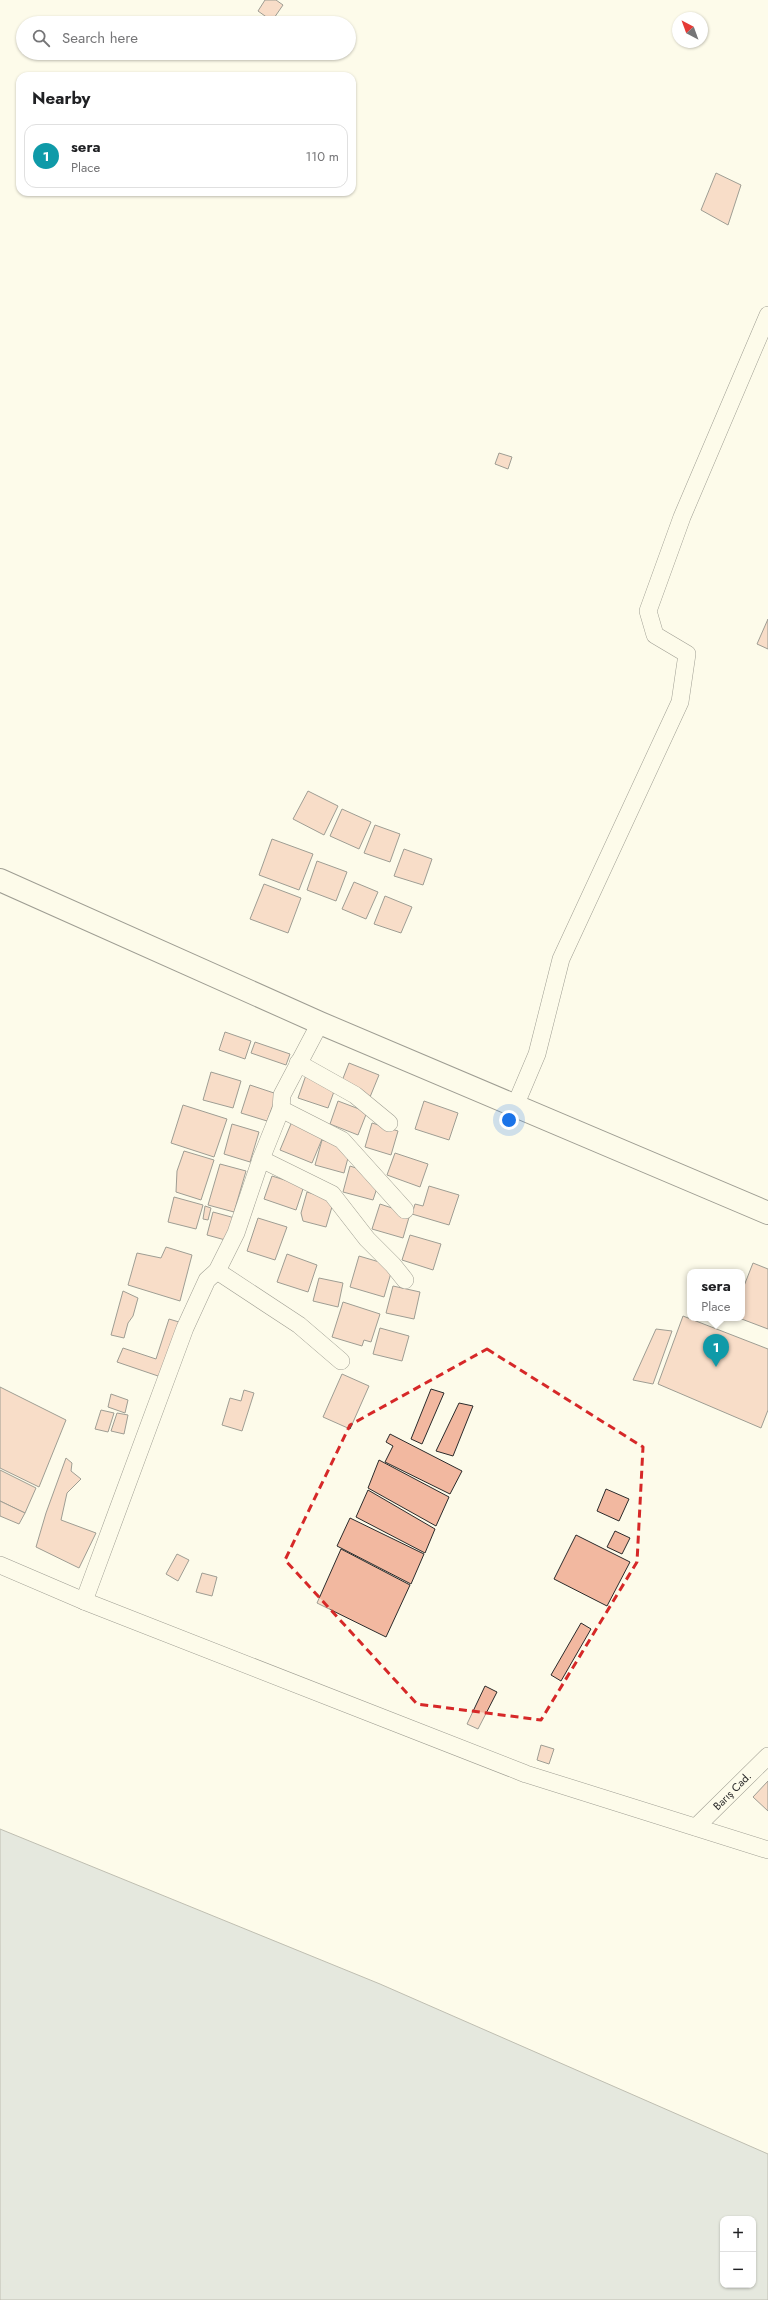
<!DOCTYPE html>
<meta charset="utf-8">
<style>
:root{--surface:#fff;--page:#f6f6f6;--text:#202124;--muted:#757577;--line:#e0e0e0;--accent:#c62828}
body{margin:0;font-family:Jost,sans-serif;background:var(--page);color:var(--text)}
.controls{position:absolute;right:12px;bottom:12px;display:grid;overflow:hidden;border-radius:8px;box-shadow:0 1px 3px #0004}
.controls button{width:36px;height:36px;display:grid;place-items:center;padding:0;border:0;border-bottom:1px solid var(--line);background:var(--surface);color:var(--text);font:20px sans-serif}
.compass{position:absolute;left:672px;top:12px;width:36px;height:36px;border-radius:50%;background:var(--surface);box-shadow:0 1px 3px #0004;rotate:319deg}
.you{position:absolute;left:509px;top:1120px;width:14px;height:14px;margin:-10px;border:3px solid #fff;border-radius:50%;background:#1a73e8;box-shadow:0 0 0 6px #1a73e833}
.badge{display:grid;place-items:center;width:26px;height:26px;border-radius:50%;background:var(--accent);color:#fff;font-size:13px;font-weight:700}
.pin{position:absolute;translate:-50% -33px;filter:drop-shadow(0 1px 2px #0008)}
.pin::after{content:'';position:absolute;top:21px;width:14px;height:12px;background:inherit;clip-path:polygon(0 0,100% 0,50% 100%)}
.popup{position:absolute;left:687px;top:1269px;width:58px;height:52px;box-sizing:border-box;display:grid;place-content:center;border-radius:8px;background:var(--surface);filter:drop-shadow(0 1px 3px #0005);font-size:13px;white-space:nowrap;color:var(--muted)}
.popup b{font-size:15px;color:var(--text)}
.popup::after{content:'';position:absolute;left:50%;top:100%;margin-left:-8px;border:8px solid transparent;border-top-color:var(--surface)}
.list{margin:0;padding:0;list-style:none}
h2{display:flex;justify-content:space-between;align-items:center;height:52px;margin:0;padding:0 16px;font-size:17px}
h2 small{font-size:13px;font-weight:400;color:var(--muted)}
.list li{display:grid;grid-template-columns:26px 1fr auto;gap:12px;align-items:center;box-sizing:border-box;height:64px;margin:0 8px 8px;padding:0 8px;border:1px solid var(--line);border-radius:12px}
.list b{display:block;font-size:15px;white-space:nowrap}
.list p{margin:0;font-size:13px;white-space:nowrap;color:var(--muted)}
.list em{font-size:13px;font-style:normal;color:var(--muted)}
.icon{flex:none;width:22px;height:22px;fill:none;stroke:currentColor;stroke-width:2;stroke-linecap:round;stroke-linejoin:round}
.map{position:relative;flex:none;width:768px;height:2300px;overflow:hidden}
.search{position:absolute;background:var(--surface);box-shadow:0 1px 3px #0004;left:16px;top:16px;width:340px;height:44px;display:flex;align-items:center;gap:10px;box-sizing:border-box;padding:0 14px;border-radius:22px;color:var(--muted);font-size:15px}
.panel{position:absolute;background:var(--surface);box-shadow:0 1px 3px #0004;left:16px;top:72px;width:340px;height:124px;border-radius:12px}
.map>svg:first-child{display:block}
</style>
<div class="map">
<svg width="768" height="2300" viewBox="0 0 768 2300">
<rect width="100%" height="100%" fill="#fdfbea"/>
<!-- water -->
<path fill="#c7d0d0" stroke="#74746e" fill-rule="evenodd" d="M0,1829L380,1984L768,2154V2300H0ZM723,2219H753V2285H723Z"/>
<!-- building -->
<g fill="#f2b8a0" stroke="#2b2b2b">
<polygon points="265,0 276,0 283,5 272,21 258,11"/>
<polygon points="260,17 273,21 272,23 259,23"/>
<polygon points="716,173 741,185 728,225 701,210"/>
<polygon points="499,453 512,457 508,469 495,464"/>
<polygon points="768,619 768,649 757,644"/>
<polygon points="308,791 338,806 324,835 293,819"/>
<polygon points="342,809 371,822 359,849 330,836"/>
<polygon points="375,825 400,834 390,862 364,853"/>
<polygon points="272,839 313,854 299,890 259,875"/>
<polygon points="404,849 432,859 423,885 394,876"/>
<polygon points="317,861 347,872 336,901 307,890"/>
<polygon points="354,882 378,892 366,919 342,909"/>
<polygon points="264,884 301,898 288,933 250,919"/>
<polygon points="385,896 412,907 401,933 374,924"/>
<polygon points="225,1032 251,1041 245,1059 219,1050"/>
<polygon points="255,1042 290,1054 286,1065 251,1053"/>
<polygon points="349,1063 379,1075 370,1097 340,1086"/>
<polygon points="211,1072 241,1081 233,1108 203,1100"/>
<polygon points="306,1075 336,1086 328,1108 298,1098"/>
<polygon points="250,1085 277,1094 267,1121 241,1113"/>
<polygon points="338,1101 367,1112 358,1135 330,1124"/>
<polygon points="424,1101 458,1113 449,1140 415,1129"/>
<polygon points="183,1105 227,1119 214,1157 171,1143"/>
<polygon points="293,1119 325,1132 312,1163 280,1150"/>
<polygon points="372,1123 398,1131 391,1155 365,1147"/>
<polygon points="232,1124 259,1132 250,1162 224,1154"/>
<polygon points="322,1140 341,1145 349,1154 344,1173 315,1165"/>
<polygon points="184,1151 214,1160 201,1200 176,1192 177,1171"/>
<polygon points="395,1153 428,1164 420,1187 387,1175"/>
<polygon points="220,1164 246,1171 234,1212 208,1205"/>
<polygon points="350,1166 365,1171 378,1185 373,1200 343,1192"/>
<polygon points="272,1176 304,1186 296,1210 264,1199"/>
<polygon points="429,1186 459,1195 449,1225 412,1214 415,1204 423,1206"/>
<polygon points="307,1192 334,1200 326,1227 303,1221 301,1213"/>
<polygon points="174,1197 203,1205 196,1229 168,1222"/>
<polygon points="380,1204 410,1214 403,1238 372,1229"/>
<polygon points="205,1206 211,1208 208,1220 203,1219"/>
<polygon points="213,1212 235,1218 229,1241 207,1235"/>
<polygon points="258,1218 287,1227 275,1260 247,1251"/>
<polygon points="410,1235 441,1244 433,1270 402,1260"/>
<polygon points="166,1247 192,1255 180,1301 128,1285 137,1253 161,1258"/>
<polygon points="287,1254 317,1265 308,1292 277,1282"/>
<polygon points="359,1256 393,1266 384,1297 350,1287"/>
<polygon points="753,1263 768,1269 768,1329 739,1318 742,1318 742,1291"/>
<polygon points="319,1278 343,1283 338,1307 313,1301"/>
<polygon points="393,1286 420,1292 414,1319 386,1313"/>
<polygon points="123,1291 138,1298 133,1316 128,1323 124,1338 111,1335"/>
<polygon points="343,1302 380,1314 371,1342 364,1340 362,1346 332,1337"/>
<polygon points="683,1316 768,1349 768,1410 761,1428 658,1384"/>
<polygon points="169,1319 179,1322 161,1377 117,1362 123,1348 156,1359"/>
<polygon points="380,1328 409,1336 402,1361 373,1354"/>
<polygon points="656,1329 672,1331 653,1384 633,1380"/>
<polygon points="342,1374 369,1386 350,1429 323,1417"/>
<polygon points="0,1387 66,1420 39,1487 0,1468"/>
<polygon points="431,1389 444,1393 422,1444 411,1439"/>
<polygon points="244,1390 254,1393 242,1431 222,1425 230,1398 241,1401"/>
<polygon points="111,1394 128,1400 125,1413 108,1407"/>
<polygon points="459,1403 473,1406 453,1456 436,1451"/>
<polygon points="101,1410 114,1413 108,1432 95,1429"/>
<polygon points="117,1413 128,1415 124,1434 111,1431"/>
<polygon points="390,1434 462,1471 450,1494 385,1462 393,1446 386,1442"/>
<polygon points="66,1458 72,1463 71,1471 81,1479 67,1493 61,1520 96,1533 79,1568 36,1547 46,1513"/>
<polygon points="379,1460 449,1497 436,1526 368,1488"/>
<polygon points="0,1470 36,1488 25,1513 0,1501"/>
<polygon points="606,1489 629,1499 619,1521 597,1511"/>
<polygon points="368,1490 435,1529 425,1553 356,1517"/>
<polygon points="0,1501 25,1513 19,1524 0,1516"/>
<polygon points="350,1518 424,1554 411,1584 337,1546"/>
<polygon points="615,1531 630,1538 622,1554 607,1547"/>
<polygon points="576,1535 630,1562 607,1606 554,1579"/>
<polygon points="341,1549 410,1585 386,1637 317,1603"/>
<polygon points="177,1554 189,1560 178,1581 166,1574"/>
<polygon points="202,1573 217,1577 212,1596 196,1592"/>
<polygon points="581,1623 591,1629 561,1681 551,1675"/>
<polygon points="485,1686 497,1692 478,1729 467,1724"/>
<polygon points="541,1745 554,1749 549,1764 537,1760"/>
<polygon points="768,1781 768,1811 753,1797"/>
</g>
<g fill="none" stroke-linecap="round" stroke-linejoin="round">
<!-- minor casing -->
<g stroke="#2b2b2b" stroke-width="18">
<g id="minor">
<polyline points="298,1063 355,1095 389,1123"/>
<polyline points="515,1106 537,1054 561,959 680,702 687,654 655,635 648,611 682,517 768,315"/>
<polyline points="281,1109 342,1140 405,1210"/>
<polyline points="261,1159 332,1194 367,1239 393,1265 405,1280"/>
<polyline points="217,1271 299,1325 341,1361"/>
<polyline points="0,1565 84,1601 526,1774 768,1850"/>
<polyline points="84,1601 185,1328 207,1280 217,1271 236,1233 261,1159 281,1109 282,1095 320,1023"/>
<polyline points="696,1827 768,1756"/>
</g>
</g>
<!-- secondary casing -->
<g stroke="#2b2b2b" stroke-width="24">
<polyline id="secondary" points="0,880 320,1023 768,1213"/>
</g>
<!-- minor -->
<use href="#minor" stroke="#fdfbea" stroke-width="17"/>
<!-- secondary -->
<use href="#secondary" stroke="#fdfbea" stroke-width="22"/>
</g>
<!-- marked area -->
<path d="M0 0H768V2300H0ZM487,1349L643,1447L637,1562L541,1720L417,1704L285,1560L350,1425Z" fill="#fdfbea" fill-opacity=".55" fill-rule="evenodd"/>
<path fill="none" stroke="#d62828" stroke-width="3" stroke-dasharray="8 5" stroke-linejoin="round" d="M487,1349L643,1447L637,1562L541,1720L417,1704L285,1560L350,1425Z"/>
<g text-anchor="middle" stroke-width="3" stroke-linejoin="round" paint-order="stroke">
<!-- street labels -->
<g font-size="11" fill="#2b2b2b" stroke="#fdfbea">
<text transform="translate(732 1791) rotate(-45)" y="4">Barış Cad.</text>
</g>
</g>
</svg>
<div class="controls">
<button>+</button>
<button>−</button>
</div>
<svg class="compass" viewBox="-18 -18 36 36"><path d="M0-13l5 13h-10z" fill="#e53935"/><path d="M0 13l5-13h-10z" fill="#757577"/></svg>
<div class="you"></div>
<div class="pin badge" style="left:716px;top:1367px;background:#0f9aa8">1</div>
<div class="popup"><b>sera</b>Place</div>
<div class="search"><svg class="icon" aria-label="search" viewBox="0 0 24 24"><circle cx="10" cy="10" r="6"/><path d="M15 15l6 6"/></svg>Search here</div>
<section class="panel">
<h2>Nearby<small></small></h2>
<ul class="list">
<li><span class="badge" style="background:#0f9aa8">1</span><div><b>sera</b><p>Place</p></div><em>110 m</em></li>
</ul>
</section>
</div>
